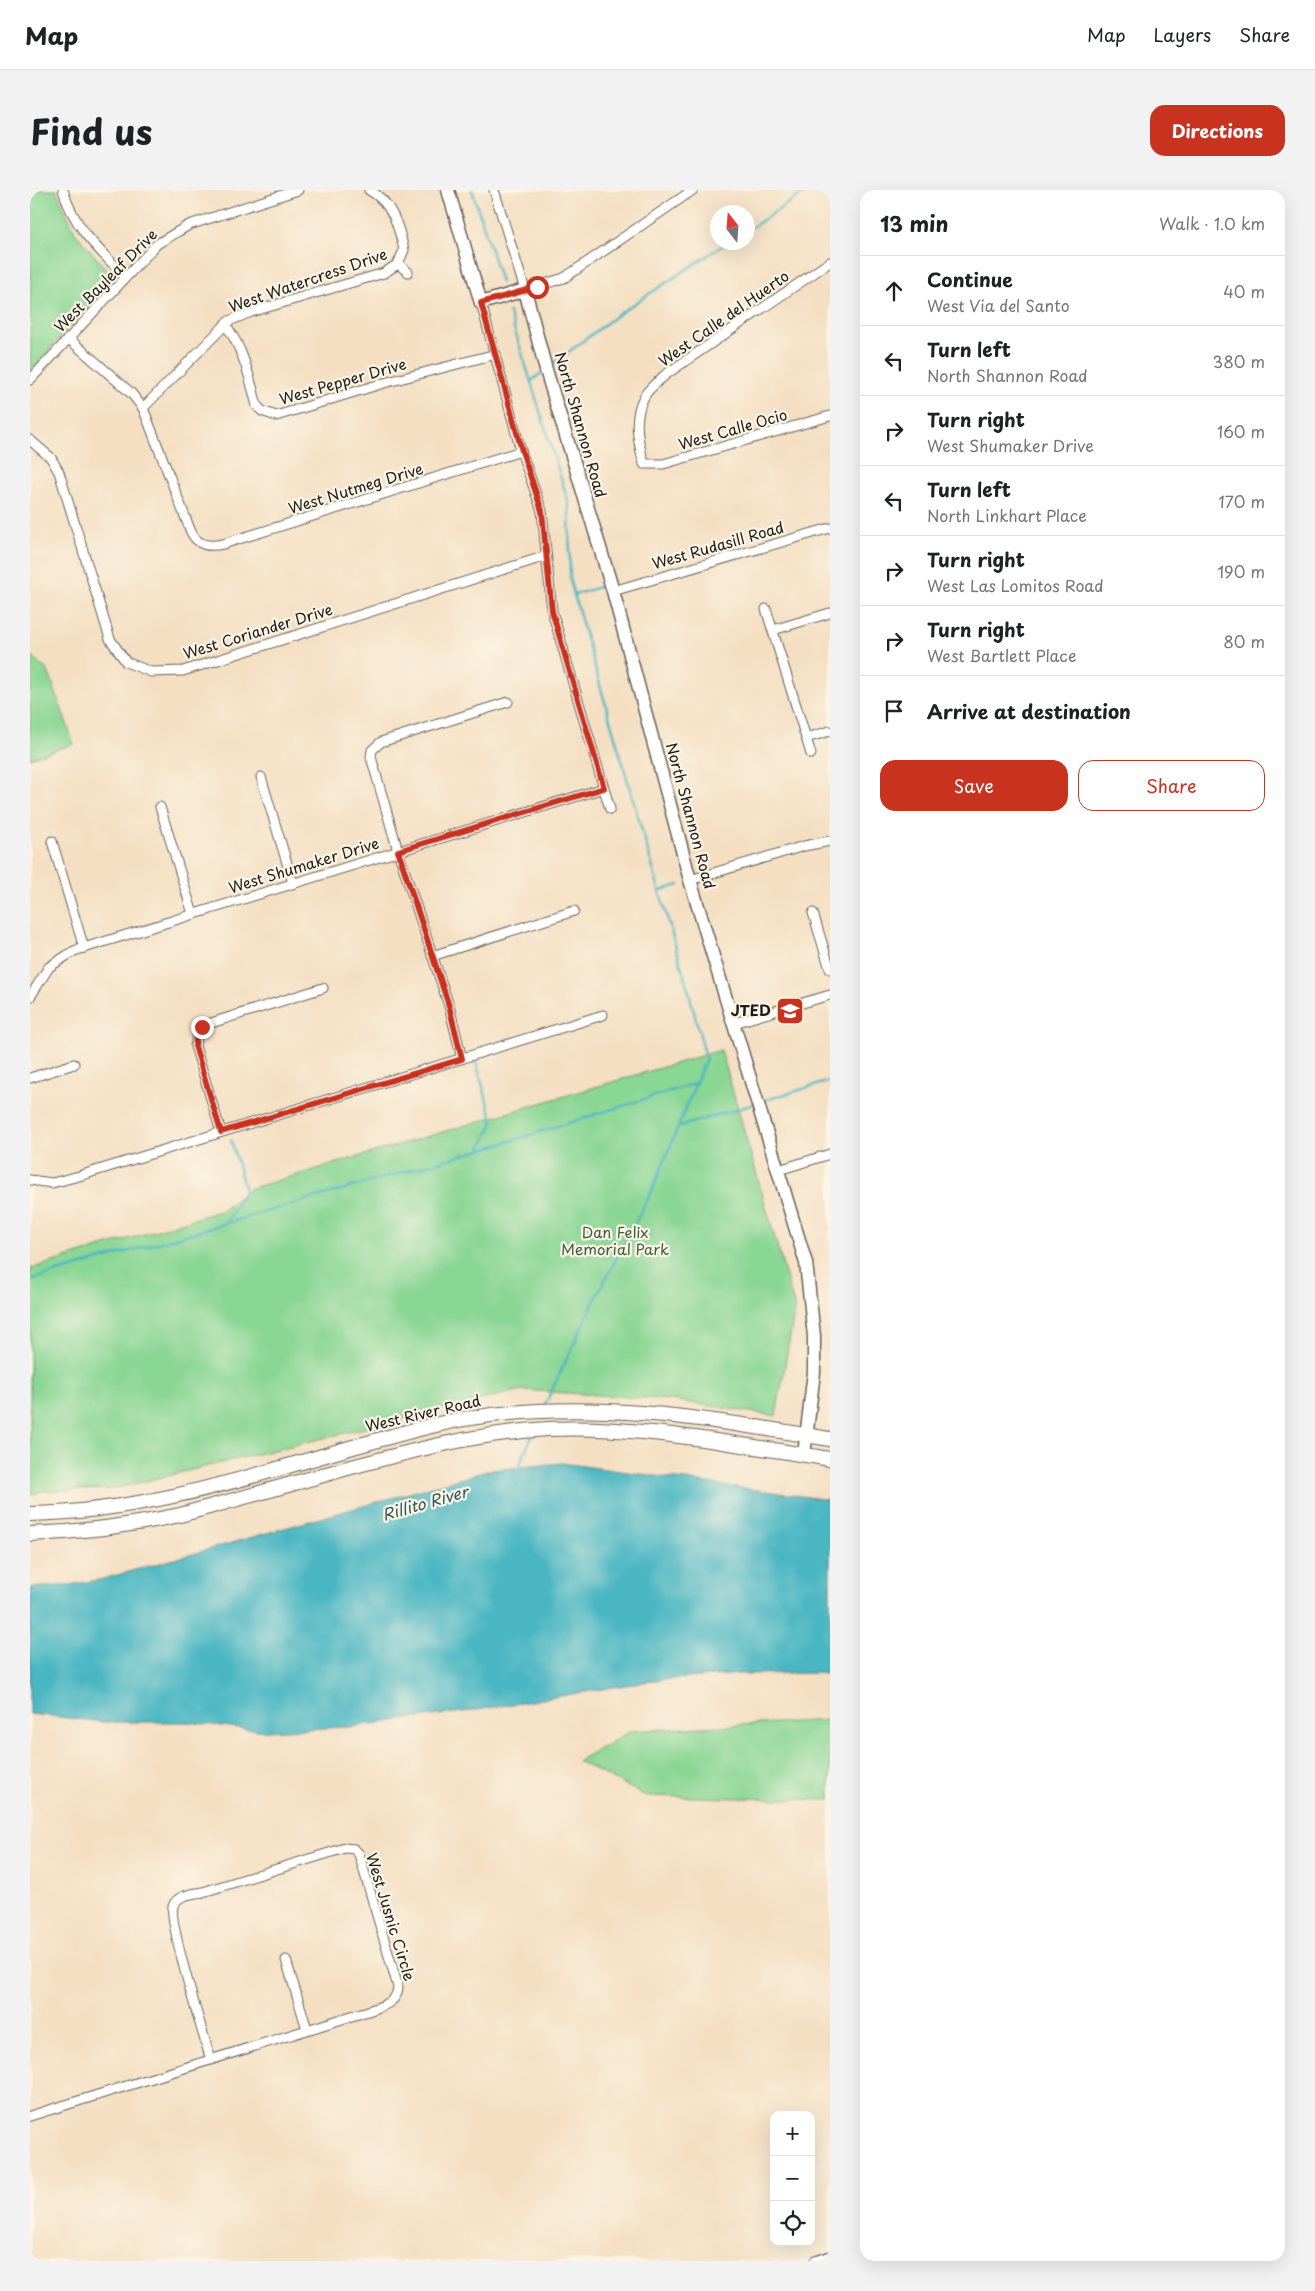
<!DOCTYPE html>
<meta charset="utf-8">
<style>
:root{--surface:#fff;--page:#f2f2f2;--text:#202124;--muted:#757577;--line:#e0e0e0;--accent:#c8321e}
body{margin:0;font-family:"Playpen Sans",sans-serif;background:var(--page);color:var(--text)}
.controls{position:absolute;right:15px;bottom:15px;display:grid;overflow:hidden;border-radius:10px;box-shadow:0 5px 20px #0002}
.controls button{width:45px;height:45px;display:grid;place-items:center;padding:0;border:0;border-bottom:1px solid var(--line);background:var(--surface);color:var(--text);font:25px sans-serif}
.compass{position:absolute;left:680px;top:15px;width:45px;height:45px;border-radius:50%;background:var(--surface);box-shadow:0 5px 20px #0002;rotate:343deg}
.stop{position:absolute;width:15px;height:15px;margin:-11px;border:4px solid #c8321e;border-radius:50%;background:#fff}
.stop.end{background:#c8321e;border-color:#fff;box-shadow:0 1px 5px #0008}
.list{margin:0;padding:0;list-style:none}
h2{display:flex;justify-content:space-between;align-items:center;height:65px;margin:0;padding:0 20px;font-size:21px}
h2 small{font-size:16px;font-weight:400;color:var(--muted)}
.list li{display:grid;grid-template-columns:32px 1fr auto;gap:15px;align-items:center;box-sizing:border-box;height:70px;padding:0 20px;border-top:1px solid var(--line)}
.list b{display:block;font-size:19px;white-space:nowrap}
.list p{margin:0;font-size:16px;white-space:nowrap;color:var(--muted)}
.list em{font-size:16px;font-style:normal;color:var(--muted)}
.actions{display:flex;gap:10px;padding:15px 20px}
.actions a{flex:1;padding:11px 0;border:1px solid var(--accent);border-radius:15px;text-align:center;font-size:18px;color:var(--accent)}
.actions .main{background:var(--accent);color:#fff}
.icon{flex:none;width:28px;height:28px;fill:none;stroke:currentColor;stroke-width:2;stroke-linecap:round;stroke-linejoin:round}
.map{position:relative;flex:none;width:800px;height:2071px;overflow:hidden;border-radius:15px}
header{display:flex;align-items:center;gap:30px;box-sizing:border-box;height:70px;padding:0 25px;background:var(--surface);border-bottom:1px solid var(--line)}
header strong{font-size:24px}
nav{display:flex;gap:28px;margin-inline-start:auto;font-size:18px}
.intro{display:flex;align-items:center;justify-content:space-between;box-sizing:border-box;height:120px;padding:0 30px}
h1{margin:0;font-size:35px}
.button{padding:12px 22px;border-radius:15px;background:var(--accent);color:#fff;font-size:18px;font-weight:700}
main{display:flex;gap:30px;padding:0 30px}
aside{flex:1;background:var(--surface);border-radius:15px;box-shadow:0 5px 20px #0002}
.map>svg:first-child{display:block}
</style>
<header>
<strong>Map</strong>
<nav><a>Map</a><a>Layers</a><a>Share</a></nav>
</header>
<div class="intro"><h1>Find us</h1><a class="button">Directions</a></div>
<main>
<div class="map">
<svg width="800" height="2071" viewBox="0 0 800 2071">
<rect width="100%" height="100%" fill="#fcf5e5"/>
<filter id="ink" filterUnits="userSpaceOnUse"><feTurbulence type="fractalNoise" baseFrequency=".02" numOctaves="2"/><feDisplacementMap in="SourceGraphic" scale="10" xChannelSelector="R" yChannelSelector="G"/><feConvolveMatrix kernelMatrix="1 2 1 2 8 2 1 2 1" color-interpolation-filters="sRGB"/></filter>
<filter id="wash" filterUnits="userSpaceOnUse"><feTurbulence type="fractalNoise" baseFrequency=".0096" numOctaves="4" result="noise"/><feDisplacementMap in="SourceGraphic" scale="20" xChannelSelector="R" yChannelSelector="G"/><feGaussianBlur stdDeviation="1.12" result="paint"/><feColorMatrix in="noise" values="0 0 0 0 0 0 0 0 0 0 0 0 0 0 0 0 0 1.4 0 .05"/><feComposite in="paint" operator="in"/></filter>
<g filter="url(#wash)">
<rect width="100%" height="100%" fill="#f4dfc2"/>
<!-- green -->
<g fill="#8ad694" stroke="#537958">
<polygon points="0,0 26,0 46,44 84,88 0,181"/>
<polygon points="0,464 18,481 44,554 0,568"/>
<polygon points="691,860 765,1118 746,1226 641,1210 492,1200 83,1299 13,1301 0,1305 0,1079 193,1020 219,999"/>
<polygon points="800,1530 800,1610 616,1606 548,1571 601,1541"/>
</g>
<!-- water -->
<polygon fill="#48b6c2" stroke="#32696f" points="532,1273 800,1310 800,1483 712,1484 626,1490 441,1521 318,1537 235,1541 157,1532 75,1532 0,1524 0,1398 39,1395 73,1389 461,1280"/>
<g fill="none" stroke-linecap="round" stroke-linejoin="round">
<!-- stream -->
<g stroke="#48b6c2" stroke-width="2.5">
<polyline points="442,0 471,92"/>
<polyline points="718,40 778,0"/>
<polyline points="479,122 539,314 540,390 548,419 659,803 676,868 622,1001 567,1105 514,1217"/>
<polyline points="519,177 587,125 698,52"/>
<polyline points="501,191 513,182"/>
<polyline points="544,405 569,397"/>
<polyline points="629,701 649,695"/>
<polyline points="446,872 463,932 450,960"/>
<polyline points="732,911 800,891"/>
<polyline points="648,937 724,914"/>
<polyline points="197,1032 215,1000 201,950"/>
<polyline points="0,1090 474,953 666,893"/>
<polyline points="488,1279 502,1245"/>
</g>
</g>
</g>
<g filter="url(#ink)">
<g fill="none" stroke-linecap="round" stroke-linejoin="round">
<!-- street casing -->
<g stroke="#686056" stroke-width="11">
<g id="street">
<path d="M33,0C44,38 68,59 95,86"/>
<polyline points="464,0 495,100 534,88 663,0"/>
<path d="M800,72L635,185C629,191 620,197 615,205C602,227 608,251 614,274H633L800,226"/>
<polyline points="368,74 378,82"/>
<polyline points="451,113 491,261 512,321 522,421 580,619"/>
<path d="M195,134C213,158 220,188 227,216L232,221L246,226L354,193L466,164"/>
<path d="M38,148L101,203L113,218L161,342C168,356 179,357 193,354L491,261"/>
<polyline points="0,190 127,54 159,35 268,0"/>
<path d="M113,218L199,131L221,122L354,83L368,74L374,60C369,37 362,12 339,0"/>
<polyline points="0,250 21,268 29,282 80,449 96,472 121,482 153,481 516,366"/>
<polyline points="583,401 800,338"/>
<polyline points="736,419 781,564"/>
<polyline points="743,440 800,423"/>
<polyline points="776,548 800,541"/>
<polyline points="231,587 263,693"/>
<polyline points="130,617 163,724"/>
<polyline points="22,651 54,758"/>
<polyline points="660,690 774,656 800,651"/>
<polyline points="783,723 800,779"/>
<polyline points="402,766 544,721"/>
<polyline points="0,807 19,777 44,761 574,598"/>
<polyline points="704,833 800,805"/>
<polyline points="432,869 419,816 368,661 341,567 342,560 351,552 478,512"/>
<polyline points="0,888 44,874"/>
<polyline points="191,942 165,856 168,842 178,834 293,798"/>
<polyline points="749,980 800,964"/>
<polyline points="0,990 22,993 49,986 573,825"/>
<polyline points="256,1770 277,1839"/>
<path d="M0,1926L341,1820C354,1815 367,1813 368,1797L329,1664L324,1659L315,1658L173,1702C163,1704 148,1704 143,1716C138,1732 174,1847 181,1870"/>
<polyline points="785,2071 800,2066"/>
</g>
</g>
<!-- secondary casing -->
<g stroke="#686056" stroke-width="15">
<polyline id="secondary" points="418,0 451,113 495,100 516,180 583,401 660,690 776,1073 784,1146 784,1182 774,1265"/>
</g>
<!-- primary casing -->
<g stroke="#686056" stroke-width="16">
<g id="primary">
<path d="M0,1324C113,1322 216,1288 323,1257C360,1247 397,1235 434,1229C557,1208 679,1229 800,1249"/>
<path d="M0,1344C51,1342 100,1336 150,1325C204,1310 259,1295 314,1279C381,1261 448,1243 518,1239C610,1235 709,1255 800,1269"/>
</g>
</g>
<!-- street -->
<use href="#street" stroke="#fff" stroke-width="9"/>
<!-- secondary -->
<use href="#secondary" stroke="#fff" stroke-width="12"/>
<!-- primary -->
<use href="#primary" stroke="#fff" stroke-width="14"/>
</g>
</g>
<g fill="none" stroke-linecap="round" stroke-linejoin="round" filter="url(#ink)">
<!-- route -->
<polyline stroke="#c8321e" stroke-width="6" points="172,837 166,847 165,856 191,942 432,869 419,816 368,661 574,598 522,421 512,321 492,261 451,113 507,97"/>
</g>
<!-- icons -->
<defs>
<g id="school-square" transform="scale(1.4375)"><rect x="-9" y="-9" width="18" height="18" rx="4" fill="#c8321e" stroke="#fcf5e5"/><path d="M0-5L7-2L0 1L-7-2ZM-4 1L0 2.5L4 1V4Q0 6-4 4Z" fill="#fff"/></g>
</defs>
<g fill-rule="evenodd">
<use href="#school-square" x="760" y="821"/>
</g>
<g text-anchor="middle" stroke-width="4.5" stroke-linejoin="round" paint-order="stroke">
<!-- street labels -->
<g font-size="15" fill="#1c1c1c" stroke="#fcf5e5">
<text transform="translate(76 91) rotate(-45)" y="5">West Bayleaf Drive</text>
<text transform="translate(278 91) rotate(-19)" y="5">West Watercress Drive</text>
<text transform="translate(694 129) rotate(-35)" y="5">West Calle del Huerto</text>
<text transform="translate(313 192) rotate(-16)" y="5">West Pepper Drive</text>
<text transform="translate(550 235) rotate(74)" y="5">North Shannon Road</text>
<text transform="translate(703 240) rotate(-16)" y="5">West Calle Ocio</text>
<text transform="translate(326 299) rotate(-17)" y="5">West Nutmeg Drive</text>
<text transform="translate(688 356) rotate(-16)" y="5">West Rudasill Road</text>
<text transform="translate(228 442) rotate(-17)" y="5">West Coriander Drive</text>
<text transform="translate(660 626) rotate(75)" y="5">North Shannon Road</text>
<text transform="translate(274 676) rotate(-17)" y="5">West Shumaker Drive</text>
<text transform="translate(393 1224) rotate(-13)" y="5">West River Road</text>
<text transform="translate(360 1727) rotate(73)" y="5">West Jusnic Circle</text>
</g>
<!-- poi labels -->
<g font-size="15" font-weight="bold" fill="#1c1c1c" stroke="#fcf5e5" text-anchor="end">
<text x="741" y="826">JTED</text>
</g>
<!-- park labels -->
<g font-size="15" fill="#425d46" stroke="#fcf5e5">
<text x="585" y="1048">Dan Felix<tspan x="585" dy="17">Memorial Park</tspan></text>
</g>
<!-- water labels -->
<g font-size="16" font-style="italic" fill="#2e5a5e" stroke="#fcf5e5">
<text transform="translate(395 1313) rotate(-16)" y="6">Rillito River</text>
</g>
</g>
</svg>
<div class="controls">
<button>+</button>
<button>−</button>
<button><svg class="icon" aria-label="locate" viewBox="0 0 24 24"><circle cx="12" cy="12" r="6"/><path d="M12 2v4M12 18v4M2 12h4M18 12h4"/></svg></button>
</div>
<svg class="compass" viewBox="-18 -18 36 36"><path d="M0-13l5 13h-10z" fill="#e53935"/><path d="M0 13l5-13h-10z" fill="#757577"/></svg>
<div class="stop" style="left:507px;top:97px"></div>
<div class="stop end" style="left:172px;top:837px"></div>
</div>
<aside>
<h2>13 min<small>Walk · 1.0 km</small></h2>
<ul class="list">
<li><svg class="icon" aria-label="ahead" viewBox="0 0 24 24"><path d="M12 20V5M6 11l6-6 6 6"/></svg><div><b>Continue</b><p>West Via del Santo</p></div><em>40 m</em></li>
<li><svg class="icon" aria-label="left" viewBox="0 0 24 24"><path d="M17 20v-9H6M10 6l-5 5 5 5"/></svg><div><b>Turn left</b><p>North Shannon Road</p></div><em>380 m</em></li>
<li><svg class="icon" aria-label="right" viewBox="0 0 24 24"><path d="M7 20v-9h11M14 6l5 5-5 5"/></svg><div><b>Turn right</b><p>West Shumaker Drive</p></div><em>160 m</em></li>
<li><svg class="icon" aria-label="left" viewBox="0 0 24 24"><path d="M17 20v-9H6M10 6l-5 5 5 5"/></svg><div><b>Turn left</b><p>North Linkhart Place</p></div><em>170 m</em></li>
<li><svg class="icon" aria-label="right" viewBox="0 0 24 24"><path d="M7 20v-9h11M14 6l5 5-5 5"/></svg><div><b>Turn right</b><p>West Las Lomitos Road</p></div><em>190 m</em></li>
<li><svg class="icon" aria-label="right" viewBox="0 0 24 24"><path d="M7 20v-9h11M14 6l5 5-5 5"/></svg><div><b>Turn right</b><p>West Bartlett Place</p></div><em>80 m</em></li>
<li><svg class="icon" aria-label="arrive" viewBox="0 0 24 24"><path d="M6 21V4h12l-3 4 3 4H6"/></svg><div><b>Arrive at destination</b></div></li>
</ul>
<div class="actions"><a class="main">Save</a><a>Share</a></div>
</aside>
</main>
